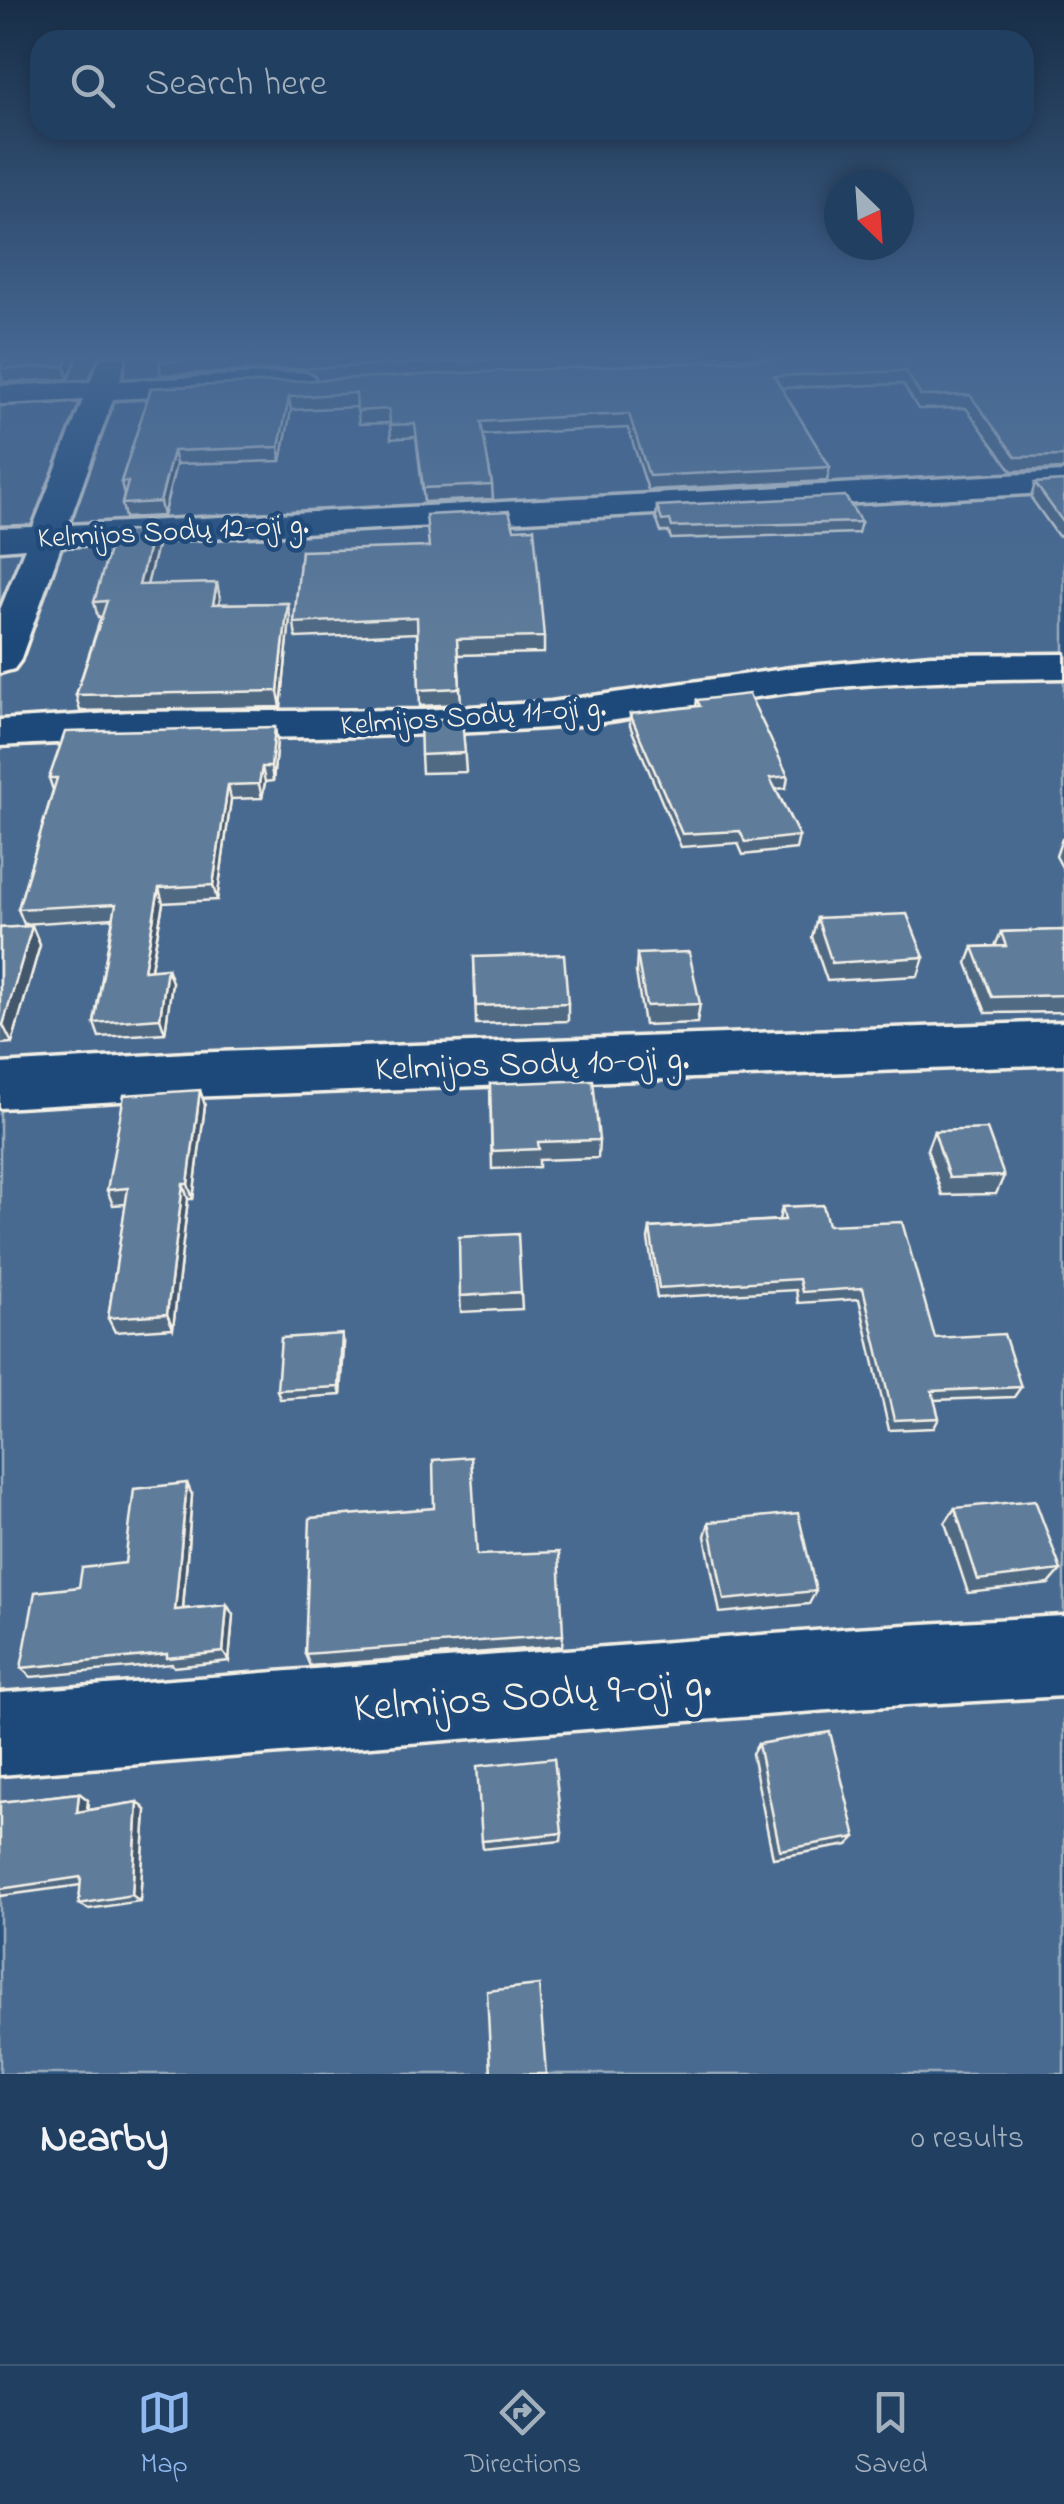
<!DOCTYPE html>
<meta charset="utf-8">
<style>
:root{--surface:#213f61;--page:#2d4a6a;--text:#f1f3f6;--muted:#a2afbd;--line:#3e5876;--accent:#90b9f0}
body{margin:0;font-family:"Indie Flower",sans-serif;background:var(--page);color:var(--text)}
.compass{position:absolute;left:824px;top:170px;width:90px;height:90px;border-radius:50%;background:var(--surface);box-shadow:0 5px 15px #0003;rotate:155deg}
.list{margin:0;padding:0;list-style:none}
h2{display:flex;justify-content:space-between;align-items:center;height:130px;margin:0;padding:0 40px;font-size:42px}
h2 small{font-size:32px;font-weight:400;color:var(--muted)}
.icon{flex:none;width:55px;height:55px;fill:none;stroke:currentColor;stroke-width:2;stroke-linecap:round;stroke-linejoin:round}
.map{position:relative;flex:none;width:1064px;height:2074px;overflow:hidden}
.search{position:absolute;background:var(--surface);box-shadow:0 5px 15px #0003;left:30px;right:30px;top:30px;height:110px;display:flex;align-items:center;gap:25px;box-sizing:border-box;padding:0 35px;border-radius:30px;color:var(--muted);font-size:38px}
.sheet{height:290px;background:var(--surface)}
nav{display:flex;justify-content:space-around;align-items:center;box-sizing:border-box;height:140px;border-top:2px solid var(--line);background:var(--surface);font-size:28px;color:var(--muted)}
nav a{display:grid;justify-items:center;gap:5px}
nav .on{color:var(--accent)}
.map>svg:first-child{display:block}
</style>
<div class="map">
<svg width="1064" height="2074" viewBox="0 0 1064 2074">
<rect width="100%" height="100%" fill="#2c5481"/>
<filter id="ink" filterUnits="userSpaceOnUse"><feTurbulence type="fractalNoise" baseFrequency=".01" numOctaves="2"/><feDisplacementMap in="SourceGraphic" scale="20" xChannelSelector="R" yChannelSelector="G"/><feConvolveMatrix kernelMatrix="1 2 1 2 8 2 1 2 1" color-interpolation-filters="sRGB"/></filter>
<g filter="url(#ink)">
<!-- green -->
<rect fill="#496b90" stroke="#9eaebc" stroke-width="2.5" x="0" y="357" width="1064" height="1717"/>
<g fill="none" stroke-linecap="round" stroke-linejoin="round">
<!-- minor casing -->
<g stroke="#f4f1e8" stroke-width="7">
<g id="minor">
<polygon points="101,357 125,357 120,381 302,372 312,375 316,381 312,387 302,390 113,399 68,525 1064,472 1064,492 61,546 20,661 14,669 0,673 0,610 25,548 0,550 0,528 33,527 83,400 0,404 0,386 90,382"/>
<path d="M1064,654V678C975,679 888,681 800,691C715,701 630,722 545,728C363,741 182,735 0,746V720L131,712L423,710L551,702L798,667L931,655Z"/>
<polygon points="1064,1022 1064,1064 188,1097 0,1108 0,1064 188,1053"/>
<polygon points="1064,1616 1064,1696 854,1708 0,1775 0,1693 854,1628"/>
</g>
</g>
<!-- minor -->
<use href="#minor" fill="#1f4a7a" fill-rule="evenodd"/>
</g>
<!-- wall -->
<g fill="#516a84" stroke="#f4f1e8" stroke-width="2.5">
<polygon points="6,357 78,357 68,379 3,382 0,369"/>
<polygon points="160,357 565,357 161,375 159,362"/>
<polygon points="1064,357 1064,469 1012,471 966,408 918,409 903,384 781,388 830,467 827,481 648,490 628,428 541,432 483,435 492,485 493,499 424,502 416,437 391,439 390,423 359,424 357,407 291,410 281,461 176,464 163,516 125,518 122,504 124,495 121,482 151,388"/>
<polygon points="1064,481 1064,536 1058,536 1031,498 1035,483"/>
<polygon points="657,506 861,522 858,533 671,539 669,532 661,532 656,518"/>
<polygon points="157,545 147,585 220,598 219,604 288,603 290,618 281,707 80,711 76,695 101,617 98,618 94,602"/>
<polygon points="301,551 544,637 544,653 458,655 461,704 420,706 417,633 296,638 294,623"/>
<polygon points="697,700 788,776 786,788 776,789 799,836 796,849 743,855 738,843 681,847 630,726 630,714 696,706"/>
<polygon points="462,718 466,772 422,773 421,755"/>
<polygon points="277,741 273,781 265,782 262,798 231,799 217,900 163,903 151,969 172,982 165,1033 99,1037 94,1023 113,918 24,924 18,909 53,790 49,778"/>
<polygon points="1062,839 1064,839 1064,871 1056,856"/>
<polygon points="817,918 924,957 918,976 827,981 812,937"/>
<polygon points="32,926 40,945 12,1043 0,1044 0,928"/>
<polygon points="1064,930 1064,1012 986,1013 967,963 973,947 995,946 1001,932"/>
<polygon points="637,954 700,1004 697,1023 644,1025 636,972"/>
<polygon points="474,957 568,1003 568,1021 476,1024"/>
<polygon points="490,1084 599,1140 598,1158 539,1160 539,1167 492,1169"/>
<polygon points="205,1105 193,1199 188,1199 173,1328 115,1332 108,1318 126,1204 113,1205 107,1190"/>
<polygon points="934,1131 1004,1176 996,1194 942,1195 927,1149"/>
<polygon points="782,1207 828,1225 935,1338 1021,1387 1014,1397 934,1400 939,1418 934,1428 889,1430 859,1299 798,1303 796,1290 657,1298 648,1239 650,1228 779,1220"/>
<polygon points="521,1292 522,1309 461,1312 460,1296"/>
<polygon points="344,1343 341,1395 280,1399 277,1390"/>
<polygon points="192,1495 183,1609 227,1605 233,1615 229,1661 174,1667 172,1664 31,1677 21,1668 79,1587 125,1563"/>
<polygon points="955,1508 1061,1570 1049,1584 968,1593 945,1523"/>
<polygon points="709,1522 816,1591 809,1604 720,1613 705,1536"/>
<polygon points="477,1555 563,1635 562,1646 310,1666 305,1654"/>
<polygon points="758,1744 856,1837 848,1845 773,1858 752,1754"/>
<polygon points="79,1793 88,1800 87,1810 138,1802 146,1810 140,1901 89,1909 79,1904 81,1885 0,1896 0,1802"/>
<polygon points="562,1833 561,1841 483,1849 482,1841"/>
</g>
<!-- shaded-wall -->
<g fill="#42566c" stroke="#f4f1e8" stroke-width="2.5">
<polygon points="69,357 78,357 68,379 65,366"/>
<polygon points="289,397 291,410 281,461 279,447"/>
<polygon points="173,451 176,464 163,516 160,502"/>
<polygon points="153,530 157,545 143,601 139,585"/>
<polygon points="217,583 220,598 216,620 213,604"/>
<polygon points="288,603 290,618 281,707 278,691"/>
<polygon points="275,727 277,741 273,781 271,767"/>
<polygon points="262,767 265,782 262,798 259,784"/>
<polygon points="228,785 231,799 217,900 213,885"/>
<polygon points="159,888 163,903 148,984 144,970"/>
<polygon points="32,926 40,945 12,1043 3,1025"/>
<polygon points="167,968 172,982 165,1033 160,1018"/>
<polygon points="200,1090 205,1105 193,1199 188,1184"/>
<polygon points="183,1184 188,1199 173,1328 167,1314"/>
<polygon points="342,1334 344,1343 341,1395 339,1387"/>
<polygon points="187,1483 192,1495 182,1620 175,1610"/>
<polygon points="227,1605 233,1615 229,1661 223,1652"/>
<polygon points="79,1793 88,1800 86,1819 77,1812"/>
<polygon points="138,1802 146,1810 140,1901 132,1895"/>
</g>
<!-- building -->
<g fill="#5e7b9a" stroke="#f4f1e8" stroke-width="2.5">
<polygon points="6,357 69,357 65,366 0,369"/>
<polygon points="160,357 285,357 159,362"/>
<polygon points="801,357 1064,357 1064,456 1016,457 970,395 921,396 906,371 774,376 830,467 649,476 629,414 541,418 481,422 492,485 423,488 415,424 390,425 389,409 357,411 356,393 289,397 279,447 173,451 160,502 122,504 128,482 121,482 151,388"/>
<polygon points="1064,481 1064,522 1063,522 1035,483"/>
<polygon points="845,496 861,522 672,527 670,520 662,521 657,506"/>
<polygon points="509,511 514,529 534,528 544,637 457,639 460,688 419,690 417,617 294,623 301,551 429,547 426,515"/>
<polygon points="153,530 139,585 217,583 213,604 288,603 278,691 76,695 107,601 94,602 114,532"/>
<polygon points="749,694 788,776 770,778 799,836 745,842 740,831 682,834 630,714 700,706 697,700"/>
<polygon points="462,718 465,753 421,755 420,720"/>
<polygon points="275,727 271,767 262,767 259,784 228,785 213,885 159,888 144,970 167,968 160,1018 94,1023 116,904 18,909 57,778 49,778 65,732"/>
<polygon points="907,914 924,957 832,963 817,918"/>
<polygon points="32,926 3,1025 0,1025 0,928"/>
<polygon points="1064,930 1064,995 992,997 973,947 1006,946 1001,932"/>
<polygon points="689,952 700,1004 646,1006 637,954"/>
<polygon points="564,954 568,1003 476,1006 474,957"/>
<polygon points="593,1080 599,1140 538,1142 539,1149 492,1151 490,1084"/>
<polygon points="200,1090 188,1184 183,1184 167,1314 108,1318 128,1188 107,1190 124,1095"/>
<polygon points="987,1129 1004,1176 949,1178 934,1131"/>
<polygon points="823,1205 828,1225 902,1222 935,1338 1004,1334 1021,1387 932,1391 939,1418 894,1420 863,1288 802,1292 799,1279 659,1288 650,1228 785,1220 782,1207"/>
<polygon points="518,1234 521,1292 460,1296 459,1237"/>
<polygon points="342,1334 339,1387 277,1390 281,1338"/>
<polygon points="471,1457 477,1555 559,1552 563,1635 305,1654 310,1518 434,1508 433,1460"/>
<polygon points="187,1483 175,1610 227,1605 223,1652 167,1658 167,1654 21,1668 35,1592 79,1587 82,1568 125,1563 134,1489"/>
<polygon points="1035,1500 1061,1570 978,1580 955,1508"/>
<polygon points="798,1513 816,1591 724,1600 709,1522"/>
<polygon points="830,1732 856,1837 780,1850 758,1744"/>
<polygon points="554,1758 562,1833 482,1841 477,1766"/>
<polygon points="79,1793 77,1812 138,1802 132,1895 79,1904 81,1877 0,1889 0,1802"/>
<polygon points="539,1985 546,2074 491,2074 487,1991"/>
</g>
</g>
<!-- sky -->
<linearGradient id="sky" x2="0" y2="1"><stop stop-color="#182e47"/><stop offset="0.55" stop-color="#456792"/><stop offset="1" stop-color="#456792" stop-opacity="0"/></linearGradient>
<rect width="1064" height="647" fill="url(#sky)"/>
<g text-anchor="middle" stroke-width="9" stroke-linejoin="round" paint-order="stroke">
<!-- far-street labels -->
<g font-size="30" fill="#f4f1e8" stroke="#1f4a7a">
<text transform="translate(173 530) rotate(-3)" y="10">Kelmijos Sodų 12-oji g.</text>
<text transform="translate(473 715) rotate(-4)" y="10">Kelmijos Sodų 11-oji g.</text>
</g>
<!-- street labels -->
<g font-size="35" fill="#f4f1e8" stroke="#1f4a7a">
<text transform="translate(532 1062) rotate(-2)" y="12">Kelmijos Sodų 10-oji g.</text>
</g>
<!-- near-street labels -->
<g font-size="42" fill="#f4f1e8" stroke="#1f4a7a">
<text transform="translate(532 1693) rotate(-4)" y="15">Kelmijos Sodų 9-oji g.</text>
</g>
</g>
</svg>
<svg class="compass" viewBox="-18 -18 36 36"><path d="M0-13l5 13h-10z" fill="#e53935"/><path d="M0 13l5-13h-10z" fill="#a2afbd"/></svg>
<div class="search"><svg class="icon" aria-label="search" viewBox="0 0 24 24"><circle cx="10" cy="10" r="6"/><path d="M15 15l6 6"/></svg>Search here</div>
</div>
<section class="sheet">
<h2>Nearby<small>0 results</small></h2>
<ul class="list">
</ul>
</section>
<nav>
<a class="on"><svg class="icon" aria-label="map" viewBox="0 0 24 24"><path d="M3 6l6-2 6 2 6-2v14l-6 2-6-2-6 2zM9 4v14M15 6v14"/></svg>Map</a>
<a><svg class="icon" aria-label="directions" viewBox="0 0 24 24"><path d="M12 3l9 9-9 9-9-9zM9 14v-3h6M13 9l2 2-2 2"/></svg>Directions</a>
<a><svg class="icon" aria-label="saved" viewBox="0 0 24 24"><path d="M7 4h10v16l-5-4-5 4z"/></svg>Saved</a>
</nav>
